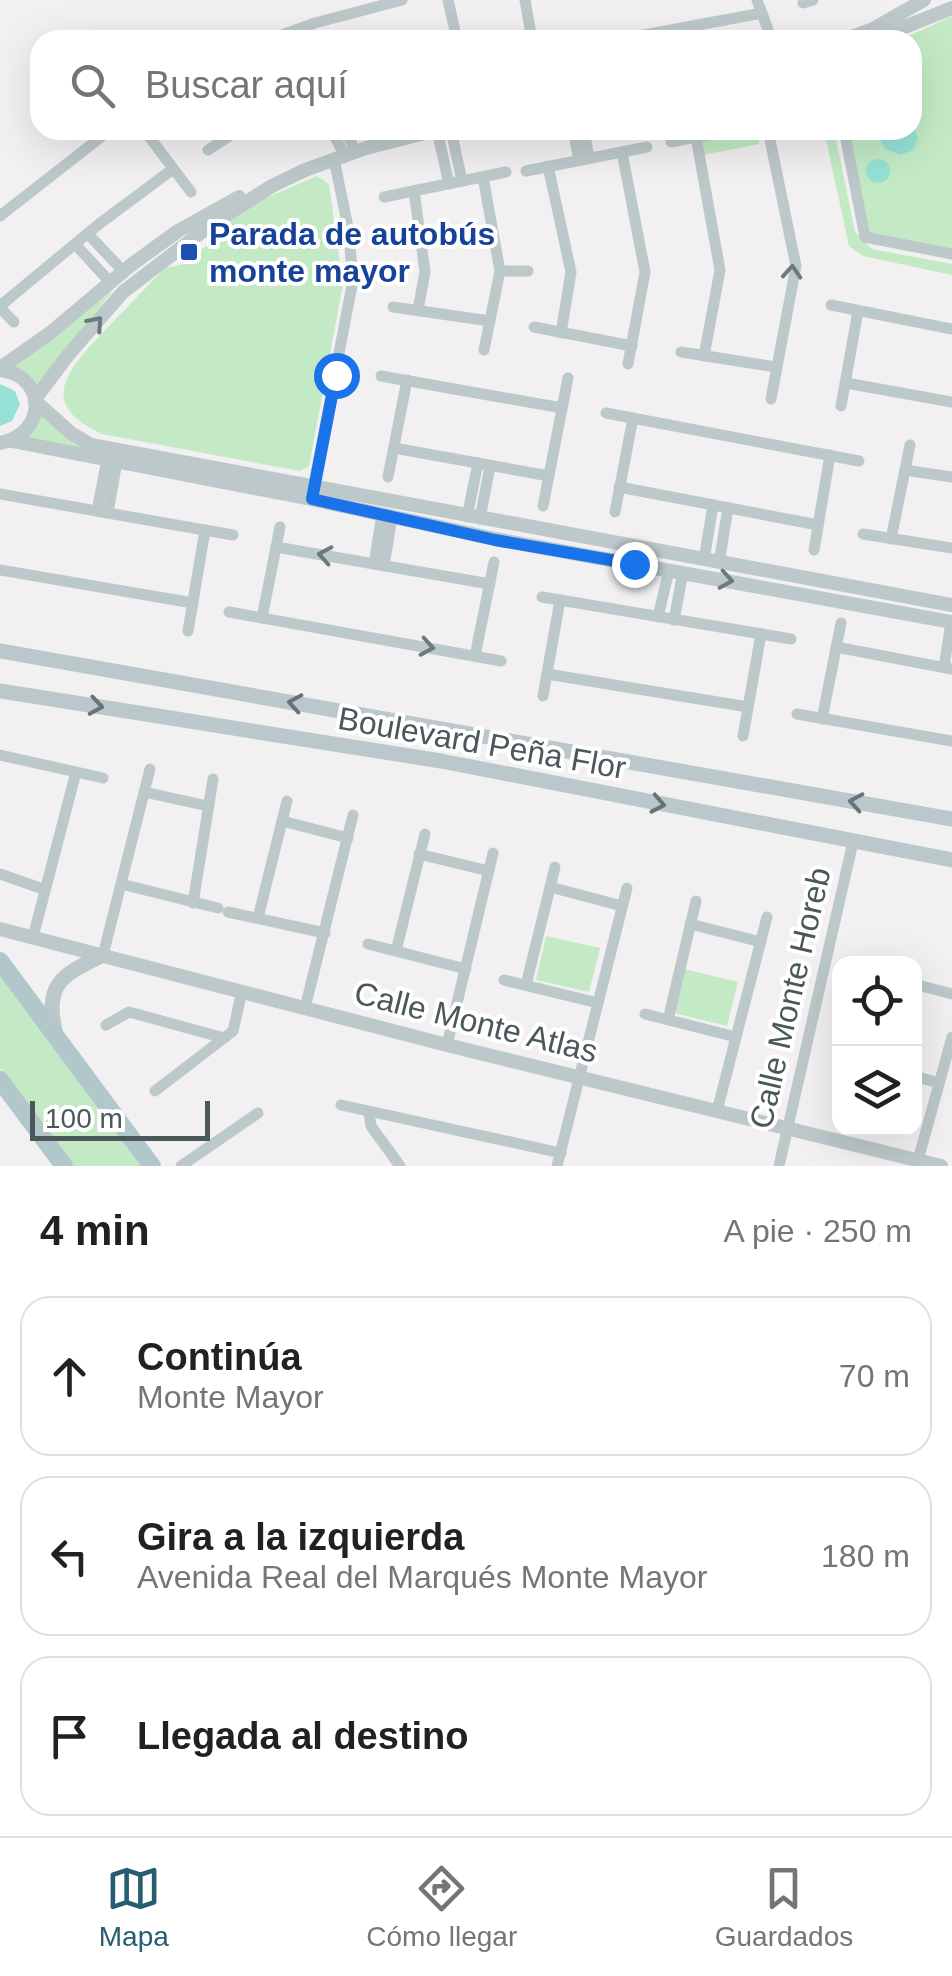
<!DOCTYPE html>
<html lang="es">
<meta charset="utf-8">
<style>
:root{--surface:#fff;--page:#f6f6f6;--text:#202124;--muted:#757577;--line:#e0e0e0;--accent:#275e6f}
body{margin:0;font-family:Helvetica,sans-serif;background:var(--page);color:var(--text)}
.controls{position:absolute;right:30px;bottom:30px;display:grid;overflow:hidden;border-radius:20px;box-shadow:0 10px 40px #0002}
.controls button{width:90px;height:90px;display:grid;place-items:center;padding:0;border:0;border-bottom:2px solid var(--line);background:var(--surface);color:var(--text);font:50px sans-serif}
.scale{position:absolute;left:30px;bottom:25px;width:180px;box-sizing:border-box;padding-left:10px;border:5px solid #4a585a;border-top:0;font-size:28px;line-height:35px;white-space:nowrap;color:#4a585a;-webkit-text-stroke:8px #fff;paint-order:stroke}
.stop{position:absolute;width:30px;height:30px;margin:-22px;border:8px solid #1a73e8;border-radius:50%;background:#fff}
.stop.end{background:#1a73e8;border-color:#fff;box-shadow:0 2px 10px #0008}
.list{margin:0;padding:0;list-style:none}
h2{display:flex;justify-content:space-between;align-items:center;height:130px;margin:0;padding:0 40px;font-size:42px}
h2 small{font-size:32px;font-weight:400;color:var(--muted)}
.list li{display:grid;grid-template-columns:65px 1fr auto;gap:30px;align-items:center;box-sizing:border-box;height:160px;margin:0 20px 20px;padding:0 20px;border:2px solid var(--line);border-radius:30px}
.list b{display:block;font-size:38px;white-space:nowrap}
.list p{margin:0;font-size:32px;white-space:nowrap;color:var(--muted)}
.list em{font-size:32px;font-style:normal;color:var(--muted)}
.icon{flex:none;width:55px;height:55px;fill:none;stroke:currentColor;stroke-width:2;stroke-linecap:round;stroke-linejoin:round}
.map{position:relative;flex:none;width:952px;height:1166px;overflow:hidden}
.search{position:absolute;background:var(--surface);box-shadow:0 10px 40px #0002;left:30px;right:30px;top:30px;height:110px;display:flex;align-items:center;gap:25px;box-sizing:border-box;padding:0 35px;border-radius:30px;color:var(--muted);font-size:38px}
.sheet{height:670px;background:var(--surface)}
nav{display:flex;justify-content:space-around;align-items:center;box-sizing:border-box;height:140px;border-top:2px solid var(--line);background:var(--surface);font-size:28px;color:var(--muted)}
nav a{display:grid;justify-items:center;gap:5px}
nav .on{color:var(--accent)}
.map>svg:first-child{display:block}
</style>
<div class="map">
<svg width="952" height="1166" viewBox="0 0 952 1166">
<rect width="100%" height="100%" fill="#f2f0f0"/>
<!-- green -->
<g fill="#c3eac5">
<polygon points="952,16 952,253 864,236 849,130 912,130 912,40 900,40"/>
<polygon points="824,130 834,130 855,232 872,249 952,264 952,275 863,256 849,246"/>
<polygon points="758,131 759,144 704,155 700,141"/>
<path d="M317,176L329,184L343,284L309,466L300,471L102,434C34,403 70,368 105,330C122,313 139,295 155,278L166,268L184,264L213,240L219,227L264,199Z"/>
<polygon points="114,289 36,389 8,367"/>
<polygon points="39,411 95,450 23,439"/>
<polygon points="546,936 600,948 589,992 536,980"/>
<polygon points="684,969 738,982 727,1026 674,1013"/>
<polygon points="0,974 141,1166 72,1166 0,1069"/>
</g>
<!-- water -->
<g fill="#96e1d7">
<polygon points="912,124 918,138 913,150 901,155 885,149 880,138 882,130 912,130"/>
<circle cx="878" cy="171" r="12"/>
<polygon points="0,384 15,391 20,404 12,421 0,426"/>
</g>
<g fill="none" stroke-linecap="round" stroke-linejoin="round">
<!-- minor -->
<g stroke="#bdc8ca" stroke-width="11">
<polyline points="448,0 457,40"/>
<polyline points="525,0 532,40"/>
<polyline points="757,0 770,35"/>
<polyline points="803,3 813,0"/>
<polyline points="268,40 315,23 402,0"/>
<polyline points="617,40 762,13"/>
<polyline points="144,130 191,192"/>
<polyline points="331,130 341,148"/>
<polyline points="345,130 352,144"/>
<polyline points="437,130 449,184"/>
<polyline points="451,130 462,181"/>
<polyline points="573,130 579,160"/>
<polyline points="584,130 589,158"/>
<polyline points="768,130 796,266 771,399"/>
<polyline points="844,130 865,237 952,254"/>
<polyline points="696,137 720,270 704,356"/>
<polyline points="671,142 733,130"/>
<polyline points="208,150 239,130"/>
<polyline points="622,152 645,272 628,364"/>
<polyline points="548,166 571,272 561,333"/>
<polyline points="526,171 647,147"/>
<polyline points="483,177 500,271 484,350"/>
<polyline points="414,191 425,272 418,310"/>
<polyline points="384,197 506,172"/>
<polyline points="0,216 110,130"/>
<polyline points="88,234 123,271"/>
<polyline points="75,244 110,282"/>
<polyline points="500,271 528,271"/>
<polyline points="831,305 952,329"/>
<polyline points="0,306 99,224 173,169"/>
<polyline points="393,307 490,321"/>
<polyline points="0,308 14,322"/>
<polyline points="534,327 632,346"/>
<polyline points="681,352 776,367"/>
<polyline points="381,376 562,408"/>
<polyline points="846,383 952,402"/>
<polyline points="841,406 858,311"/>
<polyline points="606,413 859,461"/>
<polyline points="394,448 549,476"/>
<polyline points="905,470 952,477"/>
<polyline points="388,477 407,380"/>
<polyline points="619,487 818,525"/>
<polyline points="0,494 233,535"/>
<polyline points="312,495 353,280 348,227 334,159"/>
<polyline points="543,506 568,378"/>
<polyline points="97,511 107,459"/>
<polyline points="615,512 633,418"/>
<polyline points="108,513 117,461"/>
<polyline points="467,517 478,463"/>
<polyline points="480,519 490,466"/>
<polyline points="863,534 952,548"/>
<polyline points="891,539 910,445"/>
<polyline points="276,547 490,584"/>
<polyline points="814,550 830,455"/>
<polyline points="704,560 713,505"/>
<polyline points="719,563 728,508"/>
<polyline points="374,564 382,514"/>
<polyline points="384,566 392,517"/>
<polyline points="0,570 193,603"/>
<polyline points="542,597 791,639"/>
<polyline points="229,612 501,661"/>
<polyline points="658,617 669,570"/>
<polyline points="262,618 280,527"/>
<polyline points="674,620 683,572"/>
<polyline points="188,631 205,530"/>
<polyline points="836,647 952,669"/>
<polyline points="475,656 494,562"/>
<polyline points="944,667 951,622"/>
<polyline points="547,674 748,707"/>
<polyline points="543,696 560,600"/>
<polyline points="797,714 952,741"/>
<polyline points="822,719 841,623"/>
<polyline points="743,736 761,634"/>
<polyline points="0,755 103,778"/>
<polyline points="144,792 208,806"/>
<polyline points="282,821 348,838"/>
<polyline points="419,854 489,871"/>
<polyline points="0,874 43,889"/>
<polyline points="121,884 218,908"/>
<polyline points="550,887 622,906"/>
<polyline points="193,903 213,779"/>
<polyline points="228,912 325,933"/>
<polyline points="258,918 287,801"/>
<polyline points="690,924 761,942"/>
<polyline points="33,937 76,772"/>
<polyline points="368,944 466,969"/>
<polyline points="396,951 425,834"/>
<polyline points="103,955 150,769"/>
<polyline points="504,980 598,1003"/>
<polyline points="914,984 952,994"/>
<polyline points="526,985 555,867"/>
<polyline points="305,1008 353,815"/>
<polyline points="645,1014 736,1037"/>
<polyline points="668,1020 696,901"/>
<polyline points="106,1025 129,1012 224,1038"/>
<polyline points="447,1045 493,853"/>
<polyline points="914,1076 939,1083"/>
<polyline points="155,1091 233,1031 242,991"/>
<polyline points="341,1105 561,1153"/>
<polyline points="717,1111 767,917"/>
<polyline points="369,1113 371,1126 400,1166"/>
<polyline points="918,1160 952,1037"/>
<polyline points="181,1166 258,1113"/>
<polyline points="557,1166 627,888"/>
<polyline points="779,1166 853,842"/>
</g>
<!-- tertiary -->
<g stroke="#bdc8ca" stroke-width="14">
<polyline points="843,40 873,29 924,0"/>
<polyline points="872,40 952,8"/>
<polyline points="0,368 50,333 131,265 178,231 239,197"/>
<path d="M0,370C48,376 47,434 0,443"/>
<polyline points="35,399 69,354 123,292 212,224 272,186 305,170 366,148 437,130"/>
<polyline points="35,401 71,433 91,445 952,605"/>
<polyline points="12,441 311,499 495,539 952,622"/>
<polyline points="0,929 447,1045 941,1166"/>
</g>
<!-- secondary -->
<g stroke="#bac8cc" stroke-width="15">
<polyline points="0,651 952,819"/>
<polyline points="0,691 441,761 952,860"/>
<path d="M56,1035C44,984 60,976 103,955"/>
</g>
<!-- primary -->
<g stroke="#b2c7cb" stroke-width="18">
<polyline points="0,961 152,1166"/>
<polyline points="0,1080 64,1166"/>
</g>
</g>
<!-- one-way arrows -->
<defs><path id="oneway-chevron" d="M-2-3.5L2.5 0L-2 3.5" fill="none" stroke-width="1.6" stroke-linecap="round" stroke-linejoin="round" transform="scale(2.5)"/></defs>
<g stroke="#6c7a7c">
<use href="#oneway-chevron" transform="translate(792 272) rotate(-86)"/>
<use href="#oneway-chevron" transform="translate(96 323) rotate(-49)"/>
<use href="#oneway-chevron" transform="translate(325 555) rotate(-170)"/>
<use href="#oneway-chevron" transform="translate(726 580) rotate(10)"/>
<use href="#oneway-chevron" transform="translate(427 647) rotate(10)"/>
</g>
<g stroke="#667476">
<use href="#oneway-chevron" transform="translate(295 703) rotate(-170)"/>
<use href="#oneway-chevron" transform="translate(96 706) rotate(9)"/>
<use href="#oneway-chevron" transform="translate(856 802) rotate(-170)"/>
<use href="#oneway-chevron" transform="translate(658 804) rotate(11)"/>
</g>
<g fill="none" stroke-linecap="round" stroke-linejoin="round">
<!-- route -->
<polyline stroke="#1a73e8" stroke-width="12" points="336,375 312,499 495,540 634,564"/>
</g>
<!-- markers -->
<rect fill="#1a4fb4" stroke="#fff" stroke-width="4" x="179" y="242" width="20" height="20" rx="5"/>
<g text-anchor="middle" stroke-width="8" stroke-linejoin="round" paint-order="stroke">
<!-- transit labels -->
<g font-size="32" font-weight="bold" fill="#164399" stroke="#fff" text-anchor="start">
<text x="209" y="245">Parada de autobús<tspan x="209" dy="37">monte mayor</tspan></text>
</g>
<!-- street labels -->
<g font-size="32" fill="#4a585a" stroke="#fff">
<text transform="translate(482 743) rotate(10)" y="11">Boulevard Peña Flor</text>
<text transform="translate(790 998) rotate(-77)" y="11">Calle Monte Horeb</text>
<text transform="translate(476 1022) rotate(14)" y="11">Calle Monte Atlas</text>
</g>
</g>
</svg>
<div class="controls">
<button><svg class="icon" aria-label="locate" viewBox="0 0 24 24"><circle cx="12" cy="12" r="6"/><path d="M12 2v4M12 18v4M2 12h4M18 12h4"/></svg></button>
<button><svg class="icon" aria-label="layers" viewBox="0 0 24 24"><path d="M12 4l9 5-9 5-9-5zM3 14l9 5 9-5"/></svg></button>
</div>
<div class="scale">100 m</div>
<div class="stop" style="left:336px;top:375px"></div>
<div class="stop end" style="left:634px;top:564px"></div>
<div class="search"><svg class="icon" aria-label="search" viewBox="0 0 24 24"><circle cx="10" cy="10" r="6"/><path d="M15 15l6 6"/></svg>Buscar aquí</div>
</div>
<section class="sheet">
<h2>4 min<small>A pie · 250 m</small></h2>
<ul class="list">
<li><svg class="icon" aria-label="ahead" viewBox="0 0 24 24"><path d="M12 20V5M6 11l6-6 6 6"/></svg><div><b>Continúa</b><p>Monte Mayor</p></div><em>70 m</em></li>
<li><svg class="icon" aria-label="left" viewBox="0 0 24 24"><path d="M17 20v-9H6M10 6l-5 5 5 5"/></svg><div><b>Gira a la izquierda</b><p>Avenida Real del Marqués Monte Mayor</p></div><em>180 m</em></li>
<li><svg class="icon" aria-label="arrive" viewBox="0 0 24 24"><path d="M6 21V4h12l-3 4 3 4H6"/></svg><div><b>Llegada al destino</b></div></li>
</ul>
</section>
<nav>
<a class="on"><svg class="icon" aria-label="map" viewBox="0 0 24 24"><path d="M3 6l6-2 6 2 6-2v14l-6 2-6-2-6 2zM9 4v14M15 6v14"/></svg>Mapa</a>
<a><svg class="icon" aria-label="directions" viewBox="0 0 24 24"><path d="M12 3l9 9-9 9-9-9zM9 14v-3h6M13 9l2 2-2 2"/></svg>Cómo llegar</a>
<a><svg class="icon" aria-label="saved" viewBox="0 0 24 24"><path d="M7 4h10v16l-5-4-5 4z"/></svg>Guardados</a>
</nav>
